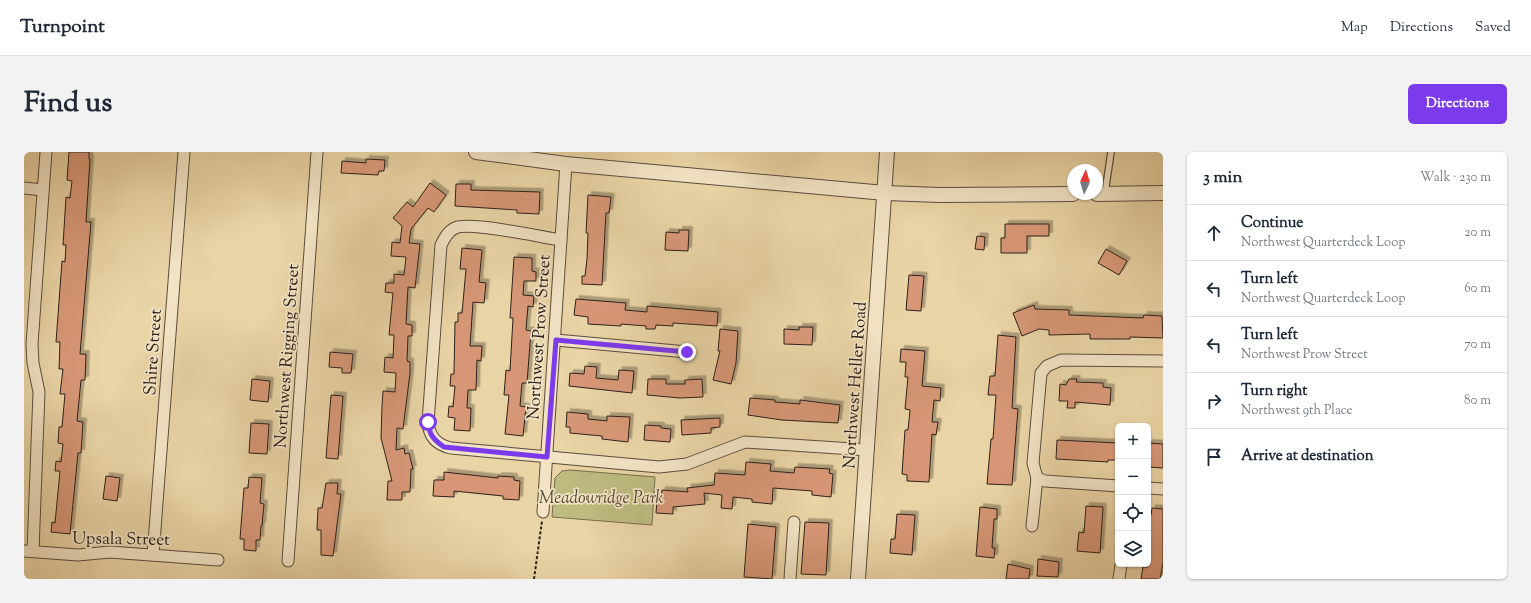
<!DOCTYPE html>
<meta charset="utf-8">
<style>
:root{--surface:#fff;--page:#f2f2f3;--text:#1f2937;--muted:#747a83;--line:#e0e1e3;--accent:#7c3aed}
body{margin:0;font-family:"Sorts Mill Goudy",serif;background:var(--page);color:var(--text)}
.controls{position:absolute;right:12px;bottom:12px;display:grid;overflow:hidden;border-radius:6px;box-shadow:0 1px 3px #0004}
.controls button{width:36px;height:36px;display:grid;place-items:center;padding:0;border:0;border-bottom:1px solid var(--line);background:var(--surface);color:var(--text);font:20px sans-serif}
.compass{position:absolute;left:1043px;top:12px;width:36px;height:36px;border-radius:50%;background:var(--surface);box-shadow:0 1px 3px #0004;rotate:4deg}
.stop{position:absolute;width:12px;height:12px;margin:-9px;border:3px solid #7c3aed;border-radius:50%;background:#fff}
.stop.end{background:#7c3aed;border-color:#fff;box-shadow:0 1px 4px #0008}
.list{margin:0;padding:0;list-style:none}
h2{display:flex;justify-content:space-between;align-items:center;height:52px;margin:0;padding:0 16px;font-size:17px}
h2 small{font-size:13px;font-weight:400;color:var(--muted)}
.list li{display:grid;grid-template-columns:26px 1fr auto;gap:12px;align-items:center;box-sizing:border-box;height:56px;padding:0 16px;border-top:1px solid var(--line)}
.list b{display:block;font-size:15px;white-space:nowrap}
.list p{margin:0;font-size:13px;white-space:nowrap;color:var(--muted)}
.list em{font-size:13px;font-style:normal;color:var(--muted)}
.icon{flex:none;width:22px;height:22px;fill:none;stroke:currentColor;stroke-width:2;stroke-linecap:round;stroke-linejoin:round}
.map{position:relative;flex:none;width:1139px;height:427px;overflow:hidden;border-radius:6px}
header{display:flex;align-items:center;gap:24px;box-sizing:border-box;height:56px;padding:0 20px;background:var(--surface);border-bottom:1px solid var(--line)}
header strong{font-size:19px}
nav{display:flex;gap:22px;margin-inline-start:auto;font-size:14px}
.intro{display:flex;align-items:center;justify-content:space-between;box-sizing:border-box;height:96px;padding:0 24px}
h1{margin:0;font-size:28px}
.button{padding:10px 18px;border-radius:6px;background:var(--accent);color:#fff;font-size:14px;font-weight:700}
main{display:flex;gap:24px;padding:0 24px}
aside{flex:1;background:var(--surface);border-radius:6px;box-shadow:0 1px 3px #0004}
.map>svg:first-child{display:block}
</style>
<header>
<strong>Turnpoint</strong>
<nav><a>Map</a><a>Directions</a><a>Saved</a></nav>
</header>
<div class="intro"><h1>Find us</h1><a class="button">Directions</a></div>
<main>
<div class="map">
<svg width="1139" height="427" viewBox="0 0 1139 427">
<defs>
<filter id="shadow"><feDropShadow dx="3.5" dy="-3.5" stdDeviation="0" flood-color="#0004"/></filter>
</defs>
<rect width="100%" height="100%" fill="#e9d4a5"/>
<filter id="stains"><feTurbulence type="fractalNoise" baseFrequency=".005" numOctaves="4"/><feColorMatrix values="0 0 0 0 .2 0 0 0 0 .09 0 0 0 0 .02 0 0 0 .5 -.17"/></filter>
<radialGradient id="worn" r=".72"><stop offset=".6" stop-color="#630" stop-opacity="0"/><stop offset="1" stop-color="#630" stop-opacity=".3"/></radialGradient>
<!-- park -->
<polygon fill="#bebb81" stroke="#766e4e" points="546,318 631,325 628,373 528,365 531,326 538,319"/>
<!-- building -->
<g fill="#d79776" stroke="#2d201a" filter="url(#shadow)">
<polygon points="45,0 65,0 65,7 66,7 62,70 67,70 56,202 62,202 61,228 57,228 53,269 59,270 57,301 54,301 46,382 27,380 28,370 31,371 34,340 36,319 31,319 32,309 37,310 39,292 34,291 35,275 38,275 41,242 36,242 39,217 35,217 36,190 32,190 38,109 41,110 42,93 39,93 42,45 46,46 48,29 43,28"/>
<polygon points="342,7 361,8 360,19 355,19 354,23 317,21 318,9 342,11"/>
<polygon points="406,31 422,43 410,60 404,56 387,77 385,91 396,92 391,136 384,135 382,172 388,173 388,184 384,184 383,209 386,210 386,221 379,277 373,276 372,298 380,296 381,302 385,301 389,317 387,317 386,340 378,340 378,348 363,348 364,329 368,329 357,286 358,254 359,239 371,240 372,221 360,220 361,205 369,206 370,183 365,183 369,141 361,140 362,131 370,131 370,122 380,123 382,105 367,104 368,90 376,91 378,74 369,66 383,50 389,55"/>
<polygon points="432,32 447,32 447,38 516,40 515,62 493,61 493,58 431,54"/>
<polygon points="564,43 587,45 585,61 582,61 578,133 558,132 558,124 561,124 563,107 564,81 562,81"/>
<polygon points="981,72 1025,72 1025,84 1003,84 1003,101 977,101 977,86 981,86"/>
<polygon points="655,78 665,78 664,99 641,98 642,80 655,81"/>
<polygon points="953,84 961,85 960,98 951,97"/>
<polygon points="438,96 458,98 455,130 462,131 460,151 449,150 446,194 458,194 457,209 453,208 452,238 444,238 443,256 447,256 446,279 430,278 431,266 424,265 425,254 429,255 431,234 426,234 427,222 430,222 431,170 434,170 434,161 438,161 442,117 436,117"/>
<polygon points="1082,97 1103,109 1095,123 1074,111"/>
<polygon points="490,105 508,106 508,119 512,120 512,129 500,129 499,143 510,144 509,155 504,154 502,178 507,179 503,231 498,231 496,254 502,255 499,284 481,282 485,243 480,243 482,218 486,219 489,166 486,166"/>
<polygon points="885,123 900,124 897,159 882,158"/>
<polygon points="552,147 602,151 601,158 623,160 623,154 694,160 693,174 649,171 649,174 632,173 631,177 622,177 622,174 597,172 597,174 564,172 564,165 550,163"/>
<polygon points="1010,153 1011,157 1045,158 1045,163 1119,166 1120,163 1138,164 1139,186 1106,185 1106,187 1066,187 1066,182 1025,183 1025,178 1015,177 998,184 989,161"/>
<polygon points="775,175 789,175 788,193 760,192 760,177 775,178"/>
<polygon points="696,177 714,179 712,211 707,232 689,228 696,199 694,199"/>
<polygon points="974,183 992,185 988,256 994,257 988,333 963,332 967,287 969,287 972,243 964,243 966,224 971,224"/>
<polygon points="877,197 901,199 898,234 917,236 916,249 910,248 908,270 914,270 912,283 908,282 905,330 883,329 883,323 878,322 881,278 884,278 886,258 881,257 884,225 881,225 882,210 876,210"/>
<polygon points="306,200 329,202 327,221 318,221 318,216 305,215"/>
<polygon points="561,214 573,215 572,226 594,228 595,218 610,219 608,241 545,234 546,221 560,222"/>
<polygon points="228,227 246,229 244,250 226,248"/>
<polygon points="624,227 642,227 642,232 661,232 661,228 678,227 679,245 656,246 623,243"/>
<polygon points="1045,227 1053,227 1052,230 1079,231 1079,235 1087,236 1086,253 1051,250 1051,256 1043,256 1044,249 1035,249 1036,232 1042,233"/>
<polygon points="307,243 319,244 314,307 302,306"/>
<polygon points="726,246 751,248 751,250 776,252 776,248 816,253 814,271 758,268 724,263"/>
<polygon points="543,260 564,262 564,267 583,269 583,264 606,265 604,290 578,287 578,284 546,281 546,275 542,275"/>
<polygon points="696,266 696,275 687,276 687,281 658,283 657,268"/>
<polygon points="227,271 245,272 243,302 225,301"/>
<polygon points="621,273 637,274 637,276 647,277 646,290 620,288"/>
<polygon points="1033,288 1094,291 1094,308 1084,308 1084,310 1032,307"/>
<polygon points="1124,291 1139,292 1139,316 1124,315"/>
<polygon points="722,310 747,312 746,319 770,321 771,315 806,317 805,321 809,322 807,345 788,343 788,339 749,336 748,352 728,350 728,347 709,345 708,357 697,356 698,343 680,341 681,352 649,355 649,362 632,361 633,348 637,348 638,338 664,340 663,336 690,333 691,321 721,323"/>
<polygon points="420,320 474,326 474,324 490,325 490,328 496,329 495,348 479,347 479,344 430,339 430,345 409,344 410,328 420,328"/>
<polygon points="82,324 96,326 93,349 79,347"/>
<polygon points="225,325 238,326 236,351 240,352 238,374 237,374 236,388 232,388 232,399 220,398 220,387 216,387 220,336 224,336"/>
<polygon points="302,331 314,331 313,342 317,342 309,404 297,403 297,378 293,378 294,356 298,356"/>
<polygon points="1062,354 1079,355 1076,401 1053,399 1055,380 1060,381"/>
<polygon points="956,355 973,357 973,367 970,367 968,396 971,396 970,406 952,404"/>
<polygon points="1128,356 1139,357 1139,411 1136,427 1117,427 1119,415 1124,415 1124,363 1127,363"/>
<polygon points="873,362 891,363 888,403 866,401 867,387 871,387"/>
<polygon points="781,370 805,371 802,423 777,422"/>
<polygon points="724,372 752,375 748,427 720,425"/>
<polygon points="1014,407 1035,410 1034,425 1013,424"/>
<polygon points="984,412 1006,417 1005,427 982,427"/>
</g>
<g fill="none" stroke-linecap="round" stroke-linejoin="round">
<!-- service casing -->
<g stroke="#5c4d3d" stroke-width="8">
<polyline id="service" points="1081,41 1087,0"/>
</g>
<!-- minor casing -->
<g stroke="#5c4d3d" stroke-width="13">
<g id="minor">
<polyline points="0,36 19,38"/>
<path d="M537,88C516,85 446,69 431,76C424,79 420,87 417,93L404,270C405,285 413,293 427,296L635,315L663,312L721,290L844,298"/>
<polyline points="532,188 663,200"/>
<polyline points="1094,334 1021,329 1013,326 1009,311 1017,221 1023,214 1037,208 1139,209"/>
<polyline points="1124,336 1139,337"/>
<polyline points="519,360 542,12"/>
<polyline points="1008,374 1013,326"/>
<polyline points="0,399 54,403 86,400 194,408"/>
<polyline points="9,399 15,240 9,211 8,192 22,0"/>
<polyline points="129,403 160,0"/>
<polyline points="264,409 293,0"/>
<polyline points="766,427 770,370"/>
<polyline points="1095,427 1097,412"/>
</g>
</g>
<!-- tertiary casing -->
<g stroke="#5c4d3d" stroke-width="16">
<g id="tertiary">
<polyline points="452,0 542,12 861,41 916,43 1049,42"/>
<polyline points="1073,42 1139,41"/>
<polyline points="834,427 863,0"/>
</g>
</g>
<!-- path -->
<polyline stroke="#2d201a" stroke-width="2" stroke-dasharray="3 2" stroke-linecap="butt" points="510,427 518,369"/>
<!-- service -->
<use href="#service" stroke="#f1e3c4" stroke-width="5.5"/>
<!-- minor -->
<use href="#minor" stroke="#f1e3c4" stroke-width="11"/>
<!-- tertiary -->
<use href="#tertiary" stroke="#f1e3c4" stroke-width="14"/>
</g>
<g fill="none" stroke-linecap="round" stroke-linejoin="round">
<!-- route -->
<path stroke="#7c3aed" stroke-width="5" d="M404,270C405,283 410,288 420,295L523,305L532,188L663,200"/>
</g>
<g text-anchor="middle" stroke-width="3.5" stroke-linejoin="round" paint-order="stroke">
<!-- street labels -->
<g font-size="17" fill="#2d201a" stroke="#f1e3c4">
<text transform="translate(514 185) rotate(-86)" y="6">Northwest Prow Street</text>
<text transform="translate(128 200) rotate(-86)" y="6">Shire Street</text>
<text transform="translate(262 204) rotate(-86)" y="6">Northwest Rigging Street</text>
<text transform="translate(830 233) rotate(-86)" y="6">Northwest Heller Road</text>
<text transform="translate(97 386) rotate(1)" y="6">Upsala Street</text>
</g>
<!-- park labels -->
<g font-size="17" font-style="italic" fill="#514734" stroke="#f1e3c4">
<text x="577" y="351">Meadowridge Park</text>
</g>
</g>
<rect width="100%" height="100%" filter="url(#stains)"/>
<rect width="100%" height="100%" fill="url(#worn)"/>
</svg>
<div class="controls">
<button>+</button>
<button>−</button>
<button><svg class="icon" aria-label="locate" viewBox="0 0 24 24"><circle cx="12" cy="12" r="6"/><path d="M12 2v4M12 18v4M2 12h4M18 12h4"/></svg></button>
<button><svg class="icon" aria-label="layers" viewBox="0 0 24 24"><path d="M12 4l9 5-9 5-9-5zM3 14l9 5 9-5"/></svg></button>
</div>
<svg class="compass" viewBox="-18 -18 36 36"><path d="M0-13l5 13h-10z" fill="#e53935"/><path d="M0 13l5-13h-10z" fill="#747a83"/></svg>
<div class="stop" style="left:404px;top:270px"></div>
<div class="stop end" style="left:663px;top:200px"></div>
</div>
<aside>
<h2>3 min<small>Walk · 230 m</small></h2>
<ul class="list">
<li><svg class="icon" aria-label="ahead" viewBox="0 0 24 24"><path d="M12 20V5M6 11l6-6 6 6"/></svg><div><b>Continue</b><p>Northwest Quarterdeck Loop</p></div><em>20 m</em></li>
<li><svg class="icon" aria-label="left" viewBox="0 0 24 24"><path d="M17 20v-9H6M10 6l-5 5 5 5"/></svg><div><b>Turn left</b><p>Northwest Quarterdeck Loop</p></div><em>60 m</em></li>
<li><svg class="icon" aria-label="left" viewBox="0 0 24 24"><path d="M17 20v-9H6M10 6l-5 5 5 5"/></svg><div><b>Turn left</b><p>Northwest Prow Street</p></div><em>70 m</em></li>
<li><svg class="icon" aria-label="right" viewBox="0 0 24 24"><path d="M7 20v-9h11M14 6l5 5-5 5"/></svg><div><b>Turn right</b><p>Northwest 9th Place</p></div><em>80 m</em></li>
<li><svg class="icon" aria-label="arrive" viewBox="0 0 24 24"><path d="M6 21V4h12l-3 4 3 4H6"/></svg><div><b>Arrive at destination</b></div></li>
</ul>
</aside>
</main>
